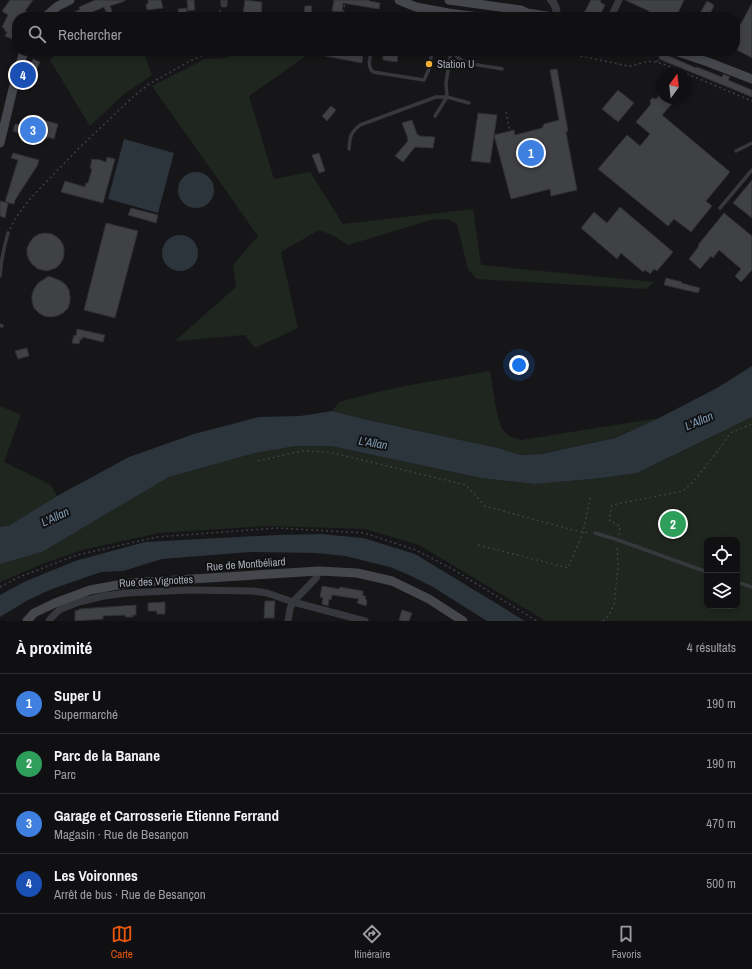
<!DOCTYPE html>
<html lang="fr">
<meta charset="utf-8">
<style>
:root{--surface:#101012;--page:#1e1e20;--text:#f1f3f6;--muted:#9c9d9f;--line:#303032;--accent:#ea580c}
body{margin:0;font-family:"Archivo Narrow",sans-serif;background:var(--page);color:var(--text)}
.controls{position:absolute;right:12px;bottom:12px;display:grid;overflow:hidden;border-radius:8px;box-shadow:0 2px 6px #0003}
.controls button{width:36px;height:36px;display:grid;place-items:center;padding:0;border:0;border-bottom:1px solid var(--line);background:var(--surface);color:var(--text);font:20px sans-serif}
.compass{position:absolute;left:656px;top:68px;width:36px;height:36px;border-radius:50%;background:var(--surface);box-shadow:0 2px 6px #0003;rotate:15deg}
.you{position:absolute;left:519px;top:365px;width:14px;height:14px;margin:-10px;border:3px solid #fff;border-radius:50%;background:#1a73e8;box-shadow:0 0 0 6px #1a73e833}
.badge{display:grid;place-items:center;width:26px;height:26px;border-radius:50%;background:var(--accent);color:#fff;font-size:13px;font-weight:700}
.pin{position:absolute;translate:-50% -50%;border:2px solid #fff;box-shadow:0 1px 4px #0006}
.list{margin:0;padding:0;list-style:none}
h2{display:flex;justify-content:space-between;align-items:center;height:52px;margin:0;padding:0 16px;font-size:17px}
h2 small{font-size:13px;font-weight:400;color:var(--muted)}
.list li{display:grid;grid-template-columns:26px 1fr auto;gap:12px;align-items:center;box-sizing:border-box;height:60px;padding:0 16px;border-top:1px solid var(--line)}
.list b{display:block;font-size:15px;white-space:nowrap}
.list p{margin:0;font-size:13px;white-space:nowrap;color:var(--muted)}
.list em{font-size:13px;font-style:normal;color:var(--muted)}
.icon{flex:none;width:22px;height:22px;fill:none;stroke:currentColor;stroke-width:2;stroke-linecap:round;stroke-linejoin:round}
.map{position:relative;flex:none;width:752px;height:621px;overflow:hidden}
.search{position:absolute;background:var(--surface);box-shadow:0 2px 6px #0003;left:12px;right:12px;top:12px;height:44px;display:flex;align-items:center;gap:10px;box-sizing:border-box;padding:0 14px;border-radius:16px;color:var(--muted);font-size:15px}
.sheet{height:292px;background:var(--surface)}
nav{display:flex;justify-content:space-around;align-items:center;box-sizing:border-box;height:56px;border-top:1px solid var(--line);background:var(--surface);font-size:11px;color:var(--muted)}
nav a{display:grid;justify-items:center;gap:2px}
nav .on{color:var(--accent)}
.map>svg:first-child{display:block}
</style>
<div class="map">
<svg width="752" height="621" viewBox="0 0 752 621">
<rect width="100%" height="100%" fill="#161618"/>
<!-- green -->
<g fill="#1e261f" fill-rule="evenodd">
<polygon points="59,51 143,51 152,75 124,94 90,126 50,60"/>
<polygon points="235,51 308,51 303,58 249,96 274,179 310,172 343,224 473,209 481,265 654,282 646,289 477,279 468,269 457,224 448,219 431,220 348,245 334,236 319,230 281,252 298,328 255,348 245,335 175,341 236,287 233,265 258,236 152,86 205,59 228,58"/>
<polygon points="490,371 497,414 502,429 509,436 521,440 659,418 614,438 542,454 521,455 498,448 368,420 332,411 339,402 369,394 405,386"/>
<polygon points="0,406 21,415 4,462 51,485 57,496 10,525 0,527"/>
<path d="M752,417V621H546L419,545L365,529L268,526L159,533L82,550L42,564L0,582V564L42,552L169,477L255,453L296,446H331L481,478L535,484L602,478L637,473ZM707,540H737V606H707Z"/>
</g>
<!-- water -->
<g fill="#2c353c">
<polygon points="124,139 174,153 158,213 108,199"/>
<circle cx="196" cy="190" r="18"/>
<circle cx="180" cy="253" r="18"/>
<polygon points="752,366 752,417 637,473 602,478 535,484 481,478 331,446 296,446 255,453 169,477 42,552 0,564 0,527 10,525 57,496 129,457 194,434 259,417 300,416 332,411 368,420 498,448 521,455 542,454 615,438 659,418 717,388"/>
<polygon points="320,534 363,538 415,554 525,621 487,621 433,587 409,575 390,567 345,556 316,553 250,552 162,559 123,571 101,572 52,589 28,600 0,617 0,595 24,582 75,561 145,542 277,535"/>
</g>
<!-- building -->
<g fill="#404145" stroke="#303034">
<polygon points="10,0 33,0 25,11 34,17 17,17 17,41 5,36 7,32 4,30 5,29 2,27 8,15 2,11"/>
<polygon points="95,0 125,0 125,1 110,6 114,17 108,17 104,7 88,14 89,17 66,17 80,9 79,7"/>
<polygon points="148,0 161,0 163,8 147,10 146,4 148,4"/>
<polygon points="187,0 194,0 195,10 188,11"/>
<polygon points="245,0 262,2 261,16 243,14"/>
<polygon points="334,0 369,0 369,1 380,3 379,9 343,3 342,12 332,11"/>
<polygon points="591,0 601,0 600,2 605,5 600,15 589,15 584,13"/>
<polygon points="625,0 684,0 676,17 647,17 649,11"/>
<polygon points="707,1 714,5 709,17 700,13"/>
<polygon points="752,3 752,58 735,49 735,35"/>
<polygon points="305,6 312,6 311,14 304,15"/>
<polygon points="187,8 187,17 179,17 178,9"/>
<polygon points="326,51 363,51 362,63 325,56"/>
<polygon points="383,53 398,55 397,62 383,60"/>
<polygon points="661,54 668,56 669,56 696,68 697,67 722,77 723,74 730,77 728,80 752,90 752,97 659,59"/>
<polygon points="33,59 40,62 35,73 28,70"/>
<polygon points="557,69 568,131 566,132 577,190 551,196 550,189 511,199 494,135 514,130 515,135 542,128 544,124 559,120 550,70"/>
<polygon points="618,90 634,103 618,122 602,109"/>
<polygon points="662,92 662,98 677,98 662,115 730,172 706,201 712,206 691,232 674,219 668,226 598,169 627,135 640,146 650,134 636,122 651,104 650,101 652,98 656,99"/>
<polygon points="331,106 336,110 327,121 322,116"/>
<polygon points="478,113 497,115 490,163 471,161"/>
<polygon points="28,116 58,124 54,139 47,137 47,139 34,135 31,144 21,141 23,134 13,131 15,124 25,126"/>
<polygon points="412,120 417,134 420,136 435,137 433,148 415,147 403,162 395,156 408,141 407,136 402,123"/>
<polygon points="13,153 39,160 37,166 15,200 14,204 5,202 18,160 11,158"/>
<polygon points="319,153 325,171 319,173 312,155"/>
<polygon points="107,157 115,159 103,203 61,192 65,181 85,187 86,183 88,183 92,169 90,168 92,159 97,160 97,159 106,162"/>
<polygon points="752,180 752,218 733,203"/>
<polygon points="0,201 8,203 5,218 0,216"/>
<polygon points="620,207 673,252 657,271 654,269 650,274 645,270 643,272 621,253 617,259 581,228 594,212 607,223"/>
<polygon points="131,208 158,215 156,223 128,215"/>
<polygon points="724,213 752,236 752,270 741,282 735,276 741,269 719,250 713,258 711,256 700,269 689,259 699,246 698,245"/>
<polygon points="106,223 138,231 115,318 84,310"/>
<polygon points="45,233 52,234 57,237 61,241 64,247 64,253 63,259 60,264 56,268 47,271 38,269 33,265 29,260 27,254 27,248 30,242 34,237 39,234"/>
<polygon points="49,276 61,281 66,285 69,290 70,296 70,302 68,308 63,313 57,316 51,317 44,316 39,313 34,308 32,301 32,295 34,289 38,283"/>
<polygon points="666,278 682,282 681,283 700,288 698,293 664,285"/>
<polygon points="77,329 105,335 103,342 82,337 82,340 80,339 79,344 72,343 74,335 76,336"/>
<polygon points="27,348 29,356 18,359 15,351"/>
<polygon points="322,586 339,589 340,587 363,591 363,596 366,596 365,599 367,600 366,606 357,603 359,599 332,595 331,600 329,599 328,606 322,604 323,598 320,597"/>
<polygon points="265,601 275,601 274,618 264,618"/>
<polygon points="165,602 165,614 157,614 157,611 148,611 148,603"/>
<polygon points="136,605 136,615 133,615 133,617 125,617 125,615 103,616 103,619 75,621 75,611 79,610 79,609"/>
<polygon points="402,610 412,613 409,621 403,621 399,620"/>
</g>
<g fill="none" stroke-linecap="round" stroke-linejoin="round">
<!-- path -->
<g stroke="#3d3f44" stroke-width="1.5" stroke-dasharray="2 3" stroke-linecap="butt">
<polyline points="219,17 220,10"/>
<polyline points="343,17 345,0"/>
<path d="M381,17C390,10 402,14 412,15"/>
<path d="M556,51L628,66C633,66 637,64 642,63C650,60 657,62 666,65L752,101"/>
<polyline points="657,62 661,51"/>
<polyline points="506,112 510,131"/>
<polyline points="10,229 15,219 29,200 76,151 133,97 149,84 190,61 212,51"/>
<polyline points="258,461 302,451 329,452 466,485 485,506 573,530 590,533"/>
<polyline points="619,535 620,526 609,520 612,505 683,491 694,481 724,443 730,433 752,424"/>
<polyline points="478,545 568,568 583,532 591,495"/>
<polyline points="0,587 19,577 77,555 157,537 278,528 364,533 416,550 454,570 537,621"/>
<polyline points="603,621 609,615 614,605 618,566 617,545"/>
</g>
<!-- service -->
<g stroke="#37383d" stroke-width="3.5">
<path d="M371,51C370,59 367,66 373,72L424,80L429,69L432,51"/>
<path d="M453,51C455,55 458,58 461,60C470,65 492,67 502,69"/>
<polyline points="435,116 447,97 446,83 451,51"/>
<path d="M349,149C350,137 350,133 360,125L436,97H447L469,103"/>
<polyline points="736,151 752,143"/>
<polyline points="720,208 752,170"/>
<path d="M0,276C1,261 4,247 8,233"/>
<polyline points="0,325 2,326"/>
<polyline points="595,533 618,540 707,572"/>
<polyline points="737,582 752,587"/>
</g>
<!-- minor -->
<g stroke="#37383d" stroke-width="7">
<polyline points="224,4 224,0"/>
<polyline points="611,17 619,0"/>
<polyline points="49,621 51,618 59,610 79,602 104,596 126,593 189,590 253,591 267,593 293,602 365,621"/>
<polyline points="288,621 290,609 293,602 316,578 319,571"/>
</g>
<!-- tertiary -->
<path stroke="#37383d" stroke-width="8" d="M551,0C556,5 557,10 557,17"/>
<!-- secondary -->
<g stroke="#45474d" stroke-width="9">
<polyline points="399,0 416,7 448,13 479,17"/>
<polyline points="449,0 521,10 527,13 553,17"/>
<polyline points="45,17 58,6 70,0"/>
<polyline points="507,17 520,16 527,13"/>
<polyline points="675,51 708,62 752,79"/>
<polyline points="0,143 13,89 24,51"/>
<polyline points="27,621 34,613 55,603 90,590 129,583 319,571 357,573 392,581 429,599 463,621"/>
</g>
</g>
<!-- markers -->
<circle fill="#f2b134" stroke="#111113" stroke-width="1.5" cx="429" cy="64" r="4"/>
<g text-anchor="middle" stroke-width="4" stroke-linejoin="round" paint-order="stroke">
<!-- poi labels -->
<g font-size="11" fill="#a8adb8" stroke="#111113" text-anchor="start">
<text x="437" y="68">Station U</text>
</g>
<!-- street labels -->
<g font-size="11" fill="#a8adb8" stroke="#111113">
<text transform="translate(246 564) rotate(-4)" y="4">Rue de Montbéliard</text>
<text transform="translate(156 581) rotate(-3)" y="4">Rue des Vignottes</text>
</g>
<!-- water labels -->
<g font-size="12" font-style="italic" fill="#7f9bb3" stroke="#111113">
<text transform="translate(699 421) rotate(-23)" y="4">L'Allan</text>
<text transform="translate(373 443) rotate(10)" y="4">L'Allan</text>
<text transform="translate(55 517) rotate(-25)" y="4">L'Allan</text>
</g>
</g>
</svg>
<div class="controls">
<button><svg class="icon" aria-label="locate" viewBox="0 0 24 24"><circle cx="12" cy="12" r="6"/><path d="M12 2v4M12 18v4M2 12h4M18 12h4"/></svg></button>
<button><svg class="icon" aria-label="layers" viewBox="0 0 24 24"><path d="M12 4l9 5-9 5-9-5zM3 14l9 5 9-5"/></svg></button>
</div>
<svg class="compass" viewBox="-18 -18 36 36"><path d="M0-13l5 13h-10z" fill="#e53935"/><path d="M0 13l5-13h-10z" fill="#9c9d9f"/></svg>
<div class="you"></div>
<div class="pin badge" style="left:531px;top:153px;background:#3f7fe0">1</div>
<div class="pin badge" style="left:673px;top:524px;background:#2e9e5b">2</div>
<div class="pin badge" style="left:33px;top:130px;background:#3f7fe0">3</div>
<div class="pin badge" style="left:23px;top:75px;background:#1a4fb4">4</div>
<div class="search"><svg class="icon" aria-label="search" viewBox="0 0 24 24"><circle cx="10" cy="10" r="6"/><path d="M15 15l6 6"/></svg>Rechercher</div>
</div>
<section class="sheet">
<h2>À proximité<small>4 résultats</small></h2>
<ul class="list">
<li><span class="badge" style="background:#3f7fe0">1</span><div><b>Super U</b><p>Supermarché</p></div><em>190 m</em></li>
<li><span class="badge" style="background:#2e9e5b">2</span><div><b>Parc de la Banane</b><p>Parc</p></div><em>190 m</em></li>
<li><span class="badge" style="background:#3f7fe0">3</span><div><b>Garage et Carrosserie Etienne Ferrand</b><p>Magasin · Rue de Besançon</p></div><em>470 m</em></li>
<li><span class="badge" style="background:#1a4fb4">4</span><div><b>Les Voironnes</b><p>Arrêt de bus · Rue de Besançon</p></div><em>500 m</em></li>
</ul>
</section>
<nav>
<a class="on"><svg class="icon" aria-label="map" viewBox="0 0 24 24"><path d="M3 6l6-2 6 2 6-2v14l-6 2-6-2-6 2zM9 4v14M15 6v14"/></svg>Carte</a>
<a><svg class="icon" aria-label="directions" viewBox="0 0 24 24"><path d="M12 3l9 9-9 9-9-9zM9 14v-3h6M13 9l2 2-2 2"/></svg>Itinéraire</a>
<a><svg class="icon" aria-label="saved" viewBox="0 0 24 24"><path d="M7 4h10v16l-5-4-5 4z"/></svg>Favoris</a>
</nav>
